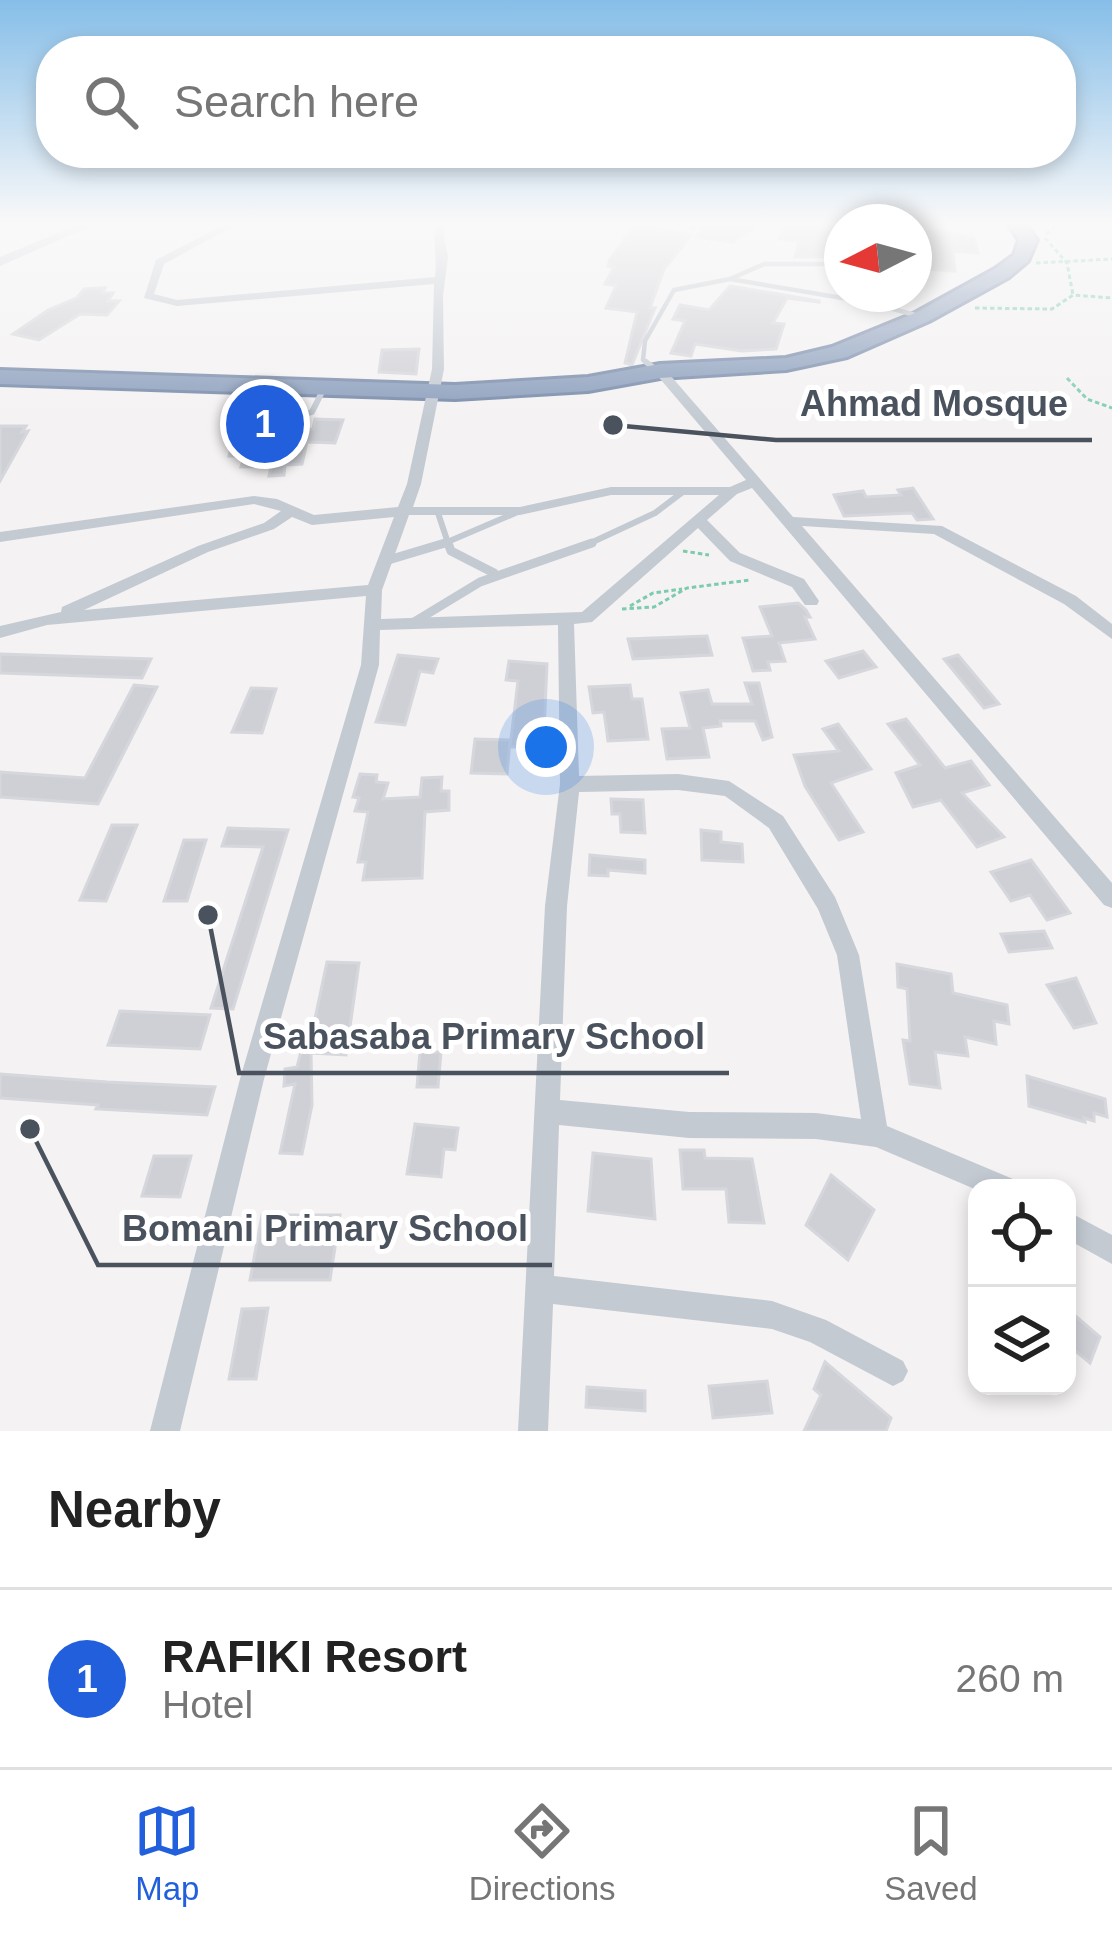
<!DOCTYPE html>
<style>
:root{--surface:#fff;--page:#f2f2f2;--text:#222;--muted:#767676;--line:#e0e0e0;--accent:#225fdd}
body{margin:0;font-family:Arial,sans-serif;background:var(--page);color:var(--text)}
.controls{position:absolute;right:36px;bottom:36px;display:grid;overflow:hidden;border-radius:24px;box-shadow:0 6px 18px #0003}
.controls button{width:108px;height:108px;display:grid;place-items:center;padding:0;border:0;border-bottom:3px solid var(--line);background:var(--surface);color:var(--text);font:60px sans-serif}
.compass{position:absolute;left:824px;top:204px;width:108px;height:108px;border-radius:50%;background:var(--surface);box-shadow:0 6px 18px #0003;rotate:264deg}
.you{position:absolute;left:546px;top:747px;width:42px;height:42px;margin:-30px;border:9px solid #fff;border-radius:50%;background:#1a73e8;box-shadow:0 0 0 18px #1a73e833}
.badge{display:grid;place-items:center;width:78px;height:78px;border-radius:50%;background:var(--accent);color:#fff;font-size:39px;font-weight:700}
.pin{position:absolute;translate:-50% -50%;border:6px solid #fff;box-shadow:0 3px 12px #0006}
.list{margin:0;padding:0;list-style:none}
h2{display:flex;justify-content:space-between;align-items:center;height:156px;margin:0;padding:0 48px;font-size:51px}
h2 small{font-size:39px;font-weight:400;color:var(--muted)}
.list li{display:grid;grid-template-columns:78px 1fr auto;gap:36px;align-items:center;box-sizing:border-box;height:180px;padding:0 48px;border-top:3px solid var(--line)}
.list b{display:block;font-size:45px;white-space:nowrap}
.list p{margin:0;font-size:39px;white-space:nowrap;color:var(--muted)}
.list em{font-size:39px;font-style:normal;color:var(--muted)}
.icon{flex:none;width:66px;height:66px;fill:none;stroke:currentColor;stroke-width:2;stroke-linecap:round;stroke-linejoin:round}
.map{position:relative;flex:none;width:1112px;height:1431px;overflow:hidden}
.search{position:absolute;background:var(--surface);box-shadow:0 6px 18px #0003;left:36px;right:36px;top:36px;height:132px;display:flex;align-items:center;gap:30px;box-sizing:border-box;padding:0 42px;border-radius:48px;color:var(--muted);font-size:45px}
.sheet{height:336px;background:var(--surface)}
nav{display:flex;justify-content:space-around;align-items:center;box-sizing:border-box;height:168px;border-top:3px solid var(--line);background:var(--surface);font-size:33px;color:var(--muted)}
nav a{display:grid;justify-items:center;gap:6px}
nav .on{color:var(--accent)}
.map>svg:first-child{display:block}
</style>
<div class="map">
<svg width="1112" height="1431" viewBox="0 0 1112 1431">
<rect width="100%" height="100%" fill="#f4f2f2"/>
<!-- building -->
<g fill="#cfd0d6" stroke="#d6d7dc" stroke-width="3">
<polygon points="706,222 762,222 733,242 696,237"/>
<polygon points="787,222 812,222 842,232 839,257 795,257 799,241 780,239"/>
<polygon points="636,224 692,235 664,269 650,308 655,308 632,365 625,363 637,312 606,308 616,286 605,284 614,267 608,266 610,259"/>
<polygon points="942,231 974,238 978,253 953,251 955,271 914,268 914,232"/>
<polygon points="730,286 819,301 819,302 787,298 773,323 784,324 776,349 742,351 695,344 691,356 671,353 685,321 673,319 680,305 709,310"/>
<polygon points="105,288 102,293 113,293 108,301 119,301 107,315 80,314 39,340 13,334 48,310 77,298 84,289"/>
<polygon points="419,349 416,374 379,372 382,350"/>
<polygon points="248,412 277,416 276,430 313,429 315,419 343,420 335,443 307,442 302,464 285,465 284,475 269,476 271,466 241,467 245,456 229,456 239,418"/>
<polygon points="0,426 26,426 22,432 28,431 0,481"/>
<polygon points="913,488 933,519 917,520 912,513 844,516 834,495 863,491 866,497 901,495 898,490"/>
<polygon points="798,603 806,610 810,617 805,617 815,639 779,643 785,661 768,662 770,670 753,671 743,638 772,636 760,607"/>
<polygon points="707,636 712,655 633,659 628,639"/>
<polygon points="863,651 876,667 839,678 826,661"/>
<polygon points="0,654 151,659 142,678 0,673"/>
<polygon points="398,655 438,659 433,673 420,671 405,725 376,722"/>
<polygon points="958,655 999,704 984,708 944,659"/>
<polygon points="509,661 547,664 544,732 553,732 553,747 510,747 518,681 506,680"/>
<polygon points="745,683 759,683 772,737 763,740 755,721 720,721 721,726 703,728 709,757 667,759 662,729 690,728 681,693 708,690 712,704 752,704"/>
<polygon points="134,685 157,687 98,804 0,797 0,772 85,778"/>
<polygon points="630,685 632,699 642,699 648,739 608,741 604,712 593,713 589,687"/>
<polygon points="251,688 276,689 262,733 232,732"/>
<polygon points="906,719 945,768 971,761 989,785 962,793 1004,837 977,847 941,800 913,807 896,773 920,765 888,724"/>
<polygon points="838,724 871,769 831,783 863,832 839,840 805,786 794,755 839,751 823,729"/>
<polygon points="475,739 510,740 507,774 471,773"/>
<polygon points="360,774 377,775 376,782 388,783 383,799 420,797 422,778 442,777 441,791 449,791 449,810 425,812 422,878 363,880 366,862 358,862 368,812 355,811 359,798 353,797"/>
<polygon points="611,799 643,800 645,833 621,832 620,814 612,814"/>
<polygon points="112,825 137,825 106,901 80,900"/>
<polygon points="228,828 288,830 233,1009 211,1008 263,847 222,846"/>
<polygon points="701,830 721,832 721,842 742,844 743,862 702,860"/>
<polygon points="184,840 206,840 187,901 164,901"/>
<polygon points="590,855 645,860 645,873 608,870 608,876 589,875"/>
<polygon points="1031,860 1070,913 1047,920 1030,895 1011,901 991,872"/>
<polygon points="1044,931 1052,948 1009,952 1001,934"/>
<polygon points="327,962 359,963 346,1055 311,1053 312,1105 302,1154 280,1153 295,1084 284,1086 285,1069 297,1067 307,1028 313,1028"/>
<polygon points="897,964 951,974 953,993 1007,1005 1009,1024 994,1021 996,1044 965,1037 968,1056 935,1052 940,1088 910,1084 903,1040 910,1041 907,989 898,987"/>
<polygon points="1076,978 1096,1023 1074,1028 1047,985"/>
<polygon points="120,1011 210,1015 200,1049 108,1045"/>
<polygon points="420,1052 441,1052 438,1087 417,1087"/>
<polygon points="0,1074 107,1082 215,1087 207,1115 96,1109 98,1105 0,1098"/>
<polygon points="1027,1076 1105,1099 1107,1117 1094,1113 1094,1121 1084,1118 1085,1122 1029,1106"/>
<polygon points="415,1124 458,1128 455,1150 444,1149 441,1177 407,1174"/>
<polygon points="680,1150 704,1150 705,1158 752,1159 764,1223 729,1222 726,1189 683,1189"/>
<polygon points="593,1153 651,1159 655,1219 588,1211"/>
<polygon points="154,1156 191,1156 180,1197 142,1196"/>
<polygon points="831,1175 874,1210 848,1260 806,1225"/>
<polygon points="262,1215 340,1215 330,1280 250,1280"/>
<polygon points="268,1308 256,1379 229,1379 242,1309"/>
<polygon points="1073,1314 1100,1337 1090,1363 1067,1344"/>
<polygon points="825,1362 891,1418 886,1431 804,1431 821,1395 814,1389"/>
<polygon points="767,1381 772,1413 713,1418 709,1386"/>
<polygon points="587,1387 645,1391 645,1411 586,1407"/>
</g>
<g fill="none" stroke-linecap="round" stroke-linejoin="round">
<!-- highway casing -->
<g stroke="#778aa9" stroke-width="6">
<polygon id="highway" points="1007,222 1024,222 1037,240 1028,261 1009,277 929,321 847,357 786,370 660,378 588,391 455,399 0,384 0,370 455,385 588,377 660,364 786,358 832,347 915,313 995,269 1014,255 1019,240"/>
</g>
<!-- path -->
<g stroke="#7dcbad" stroke-width="3" stroke-dasharray="4.5 3" stroke-linecap="butt">
<polyline points="1046,234 1060,222"/>
<polyline points="1045,238 1067,263 1073,295"/>
<polyline points="1036,263 1112,259"/>
<polyline points="975,308 1052,309 1073,295 1112,298"/>
<polyline points="1067,378 1087,399 1112,408"/>
<polyline points="683,551 709,555"/>
<polyline points="630,606 653,593 682,589"/>
<polyline points="622,609 654,607 687,588 750,580"/>
</g>
<!-- lane-far2 -->
<g stroke="#c3cad2" stroke-width="4.5">
<polyline points="826,222 842,225"/>
<polyline points="693,229 699,222"/>
<polyline points="730,279 872,303 922,317"/>
<polyline points="650,365 643,360 645,341 674,290 730,279 764,264 842,264"/>
</g>
<!-- lane-far1 -->
<g stroke="#c3cad2" stroke-width="6">
<polyline points="646,362 655,369"/>
<polyline points="282,421 312,412 324,388"/>
<polyline points="438,513 449,546"/>
<polyline points="438,546 520,511"/>
<polyline points="584,546 655,513 684,491"/>
</g>
<!-- lane -->
<g stroke="#c3cad2" stroke-width="9">
<polyline points="448,543 451,551 494,573"/>
<polyline points="385,561 445,543"/>
<polyline points="414,622 480,582 592,543"/>
</g>
<!-- street -->
<g fill="#c3cad2" fill-rule="evenodd">
<path d="M229,222H241L164,264L154,294L177,300L435,277C438,259 431,236 438,222H448L443,232L448,256L443,296L444,369L421,484L413,507H520L611,487H730L746,480L656,374L654,371L660,367L664,368L793,517L942,526L1076,596L1112,624V639L1064,604L934,534L802,526L1112,883V908L1104,905L752,488L737,494L707,520L740,553L804,579L819,601L817,605H805L792,587L730,561L698,528L592,622L574,624L579,776L678,774L729,781L783,816L835,897L859,955L887,1126L1013,1179L1017,1188L977,1190L876,1147L816,1139L689,1138L559,1125L554,1276L772,1301L826,1320L903,1361L908,1371L903,1381L893,1386L810,1342L772,1329L553,1304L548,1431H518L545,906L560,784L558,625L380,630L379,665L264,1079L180,1431H150L240,1079L361,665L366,596L47,625L0,638V626L61,612L62,607L198,546L264,523L281,511L254,504L0,542V532L254,496L277,499L314,515L398,507L407,484L432,369L434,284L177,306L144,298L156,260ZM611,495H719L582,612L381,619L382,590L409,515H520ZM292,517L312,525L394,517L368,585L84,610L208,552L274,529ZM678,790L725,796L769,828L818,909L837,955L861,1119L816,1113L689,1112L560,1100L567,906L579,792Z"/>
<polygon points="1067,1211 1112,1235 1112,1264 1067,1239"/>
</g>
<!-- secondary -->
<polygon fill="#c4cbd7" fill-rule="evenodd" points="84,222 100,222 0,266 0,257"/>
<!-- highway -->
<use href="#highway" fill="#8c9fbd" fill-rule="evenodd"/>
</g>
<!-- sky -->
<linearGradient id="sky" x2="0" y2="1"><stop stop-color="#86bee8"/><stop offset="0.53" stop-color="#faf9f9"/><stop offset="1" stop-color="#faf9f9" stop-opacity="0"/></linearGradient>
<rect width="1112" height="422" fill="url(#sky)"/>
<!-- callouts -->
<path fill="none" stroke="#4a525e" stroke-width="4.5" d="M613 425L776 440H1092M208 915L239 1073H729M30 1129L98 1265H552"/>
<g fill="#4a525e" stroke="#fff" stroke-width="4.5">
<circle cx="613" cy="425" r="12"/>
<circle cx="208" cy="915" r="12"/>
<circle cx="30" cy="1129" r="12"/>
</g>
<g font-size="36" text-anchor="middle" font-weight="bold" fill="#4a525e" stroke="#fff" stroke-width="10" stroke-linejoin="round" paint-order="stroke">
<text x="934" y="416">Ahmad Mosque</text>
<text x="484" y="1049">Sabasaba Primary School</text>
<text x="325" y="1241">Bomani Primary School</text>
</g>
</svg>
<div class="controls">
<button><svg class="icon" aria-label="locate" viewBox="0 0 24 24"><circle cx="12" cy="12" r="6"/><path d="M12 2v4M12 18v4M2 12h4M18 12h4"/></svg></button>
<button><svg class="icon" aria-label="layers" viewBox="0 0 24 24"><path d="M12 4l9 5-9 5-9-5zM3 14l9 5 9-5"/></svg></button>
</div>
<svg class="compass" viewBox="-18 -18 36 36"><path d="M0-13l5 13h-10z" fill="#e53935"/><path d="M0 13l5-13h-10z" fill="#767676"/></svg>
<div class="you"></div>
<div class="pin badge" style="left:265px;top:424px">1</div>
<div class="search"><svg class="icon" aria-label="search" viewBox="0 0 24 24"><circle cx="10" cy="10" r="6"/><path d="M15 15l6 6"/></svg>Search here</div>
</div>
<section class="sheet">
<h2>Nearby<small></small></h2>
<ul class="list">
<li><span class="badge">1</span><div><b>RAFIKI Resort</b><p>Hotel</p></div><em>260 m</em></li>
</ul>
</section>
<nav>
<a class="on"><svg class="icon" aria-label="map" viewBox="0 0 24 24"><path d="M3 6l6-2 6 2 6-2v14l-6 2-6-2-6 2zM9 4v14M15 6v14"/></svg>Map</a>
<a><svg class="icon" aria-label="directions" viewBox="0 0 24 24"><path d="M12 3l9 9-9 9-9-9zM9 14v-3h6M13 9l2 2-2 2"/></svg>Directions</a>
<a><svg class="icon" aria-label="saved" viewBox="0 0 24 24"><path d="M7 4h10v16l-5-4-5 4z"/></svg>Saved</a>
</nav>
